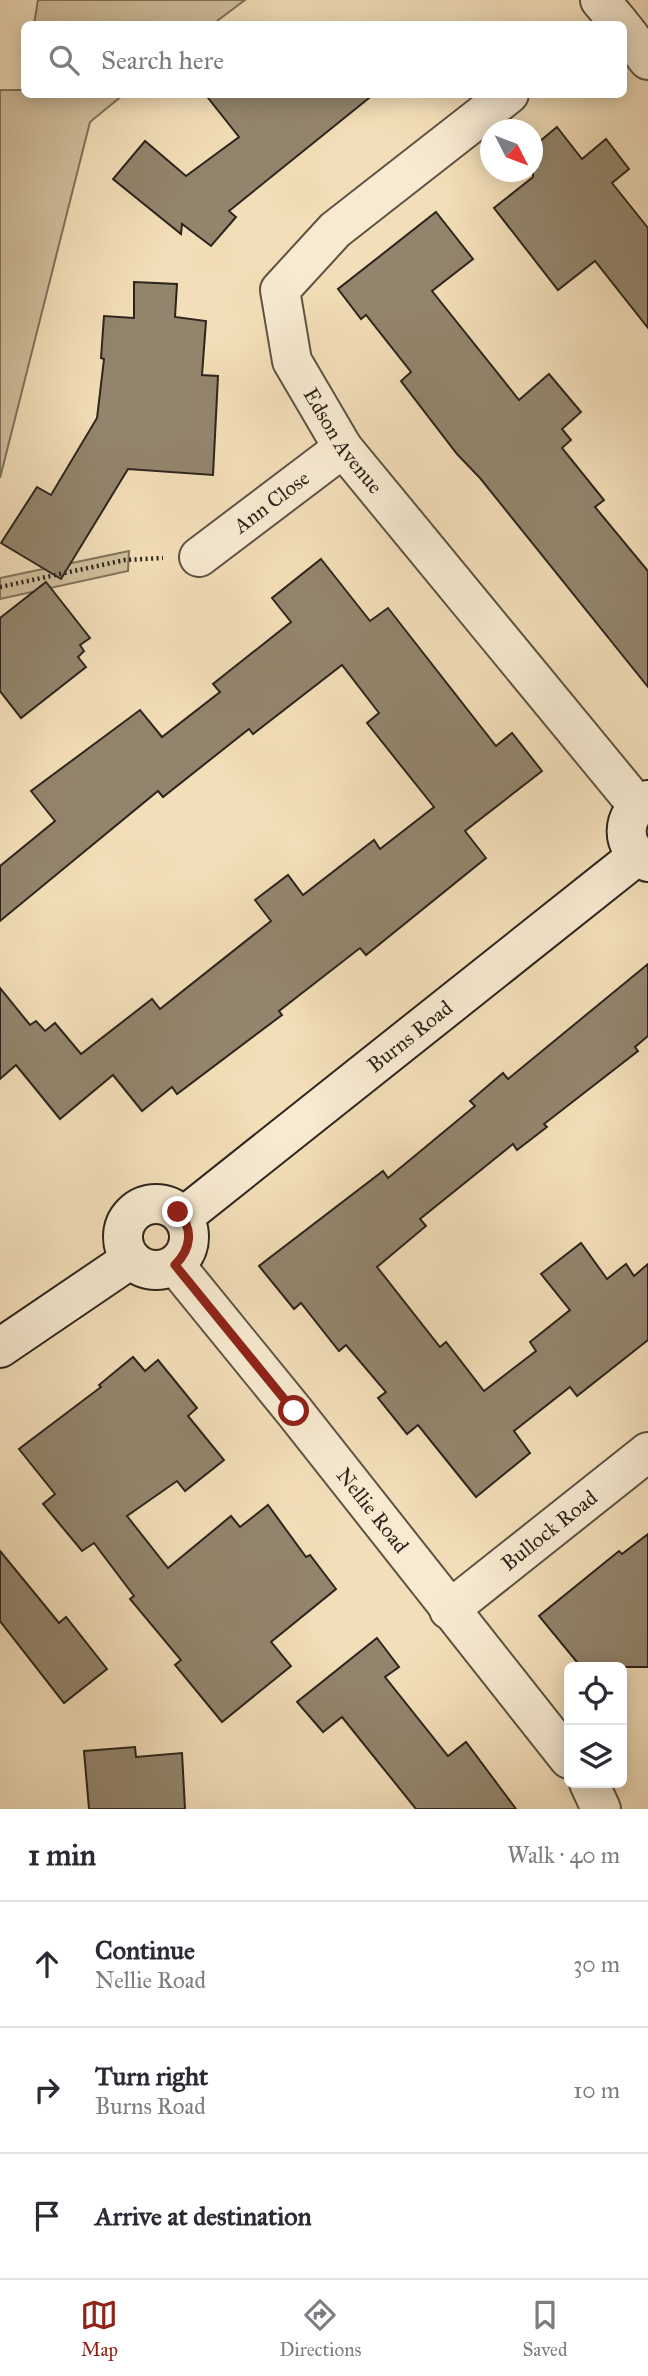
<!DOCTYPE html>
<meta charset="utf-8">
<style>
:root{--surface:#fff;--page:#f2f2f3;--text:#2b2b33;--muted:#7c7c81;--line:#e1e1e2;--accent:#8f2418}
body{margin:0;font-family:"IM FELL Great Primer",serif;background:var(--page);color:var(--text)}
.controls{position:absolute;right:21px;bottom:21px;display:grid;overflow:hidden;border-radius:10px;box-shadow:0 4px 18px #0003}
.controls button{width:63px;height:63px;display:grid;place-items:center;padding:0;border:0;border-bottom:2px solid var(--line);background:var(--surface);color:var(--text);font:35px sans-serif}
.compass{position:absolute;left:480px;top:119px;width:63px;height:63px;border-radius:50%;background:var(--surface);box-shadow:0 4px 18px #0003;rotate:132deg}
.stop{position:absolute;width:21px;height:21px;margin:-16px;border:5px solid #8f2418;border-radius:50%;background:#fff}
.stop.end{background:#8f2418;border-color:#fff;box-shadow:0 2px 7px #0008}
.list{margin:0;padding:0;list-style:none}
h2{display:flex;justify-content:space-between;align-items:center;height:91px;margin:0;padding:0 28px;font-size:30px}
h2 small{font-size:23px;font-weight:400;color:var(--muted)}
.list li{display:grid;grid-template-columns:46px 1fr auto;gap:21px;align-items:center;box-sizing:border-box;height:126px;padding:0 28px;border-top:2px solid var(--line)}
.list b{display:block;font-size:26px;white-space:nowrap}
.list p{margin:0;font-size:23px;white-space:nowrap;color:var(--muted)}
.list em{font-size:23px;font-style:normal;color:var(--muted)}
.icon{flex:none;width:38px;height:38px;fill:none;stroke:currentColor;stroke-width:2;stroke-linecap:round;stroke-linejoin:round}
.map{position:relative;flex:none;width:648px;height:1809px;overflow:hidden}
.search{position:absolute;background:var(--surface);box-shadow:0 4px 18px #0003;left:21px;right:21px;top:21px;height:77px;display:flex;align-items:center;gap:18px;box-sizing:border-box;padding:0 24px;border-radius:10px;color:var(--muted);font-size:26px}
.sheet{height:469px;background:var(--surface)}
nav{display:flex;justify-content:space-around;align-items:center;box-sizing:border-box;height:98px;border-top:2px solid var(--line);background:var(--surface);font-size:19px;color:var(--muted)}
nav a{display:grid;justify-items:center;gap:4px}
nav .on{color:var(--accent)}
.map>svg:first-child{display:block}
</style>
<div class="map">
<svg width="648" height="1809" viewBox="0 0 648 1809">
<rect width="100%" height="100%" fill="#f2deb8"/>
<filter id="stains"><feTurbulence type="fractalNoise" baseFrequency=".00286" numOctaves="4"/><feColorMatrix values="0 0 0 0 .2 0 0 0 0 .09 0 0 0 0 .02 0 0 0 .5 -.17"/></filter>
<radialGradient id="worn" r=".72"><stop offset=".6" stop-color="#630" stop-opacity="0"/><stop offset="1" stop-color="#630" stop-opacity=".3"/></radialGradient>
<!-- green -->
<g fill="#d1bf9d" stroke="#7f725c" stroke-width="2">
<polygon points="38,0 245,0 213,24 34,24"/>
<polygon points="0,90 24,90 24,94 123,95 90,122 0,478"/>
<polygon points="129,551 128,571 0,599 0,578"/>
</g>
<!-- building -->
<g fill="#93856d" stroke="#2d251c" stroke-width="2">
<polygon points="205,94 374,94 229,211 236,217 211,246 182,224 181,234 113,179 145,141 186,176 239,137"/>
<polygon points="557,127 582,159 606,139 629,169 612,183 648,228 648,328 595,261 558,290 494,208 533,177 533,147"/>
<polygon points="436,212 473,259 432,291 519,400 549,374 581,412 562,429 571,440 562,448 604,500 595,507 648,571 648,687 480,478 457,454 401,381 411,372 366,315 361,319 338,289"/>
<polygon points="134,282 177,284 175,317 206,321 202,375 218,376 213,475 128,469 61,579 1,543 37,487 51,495 97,418 104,359 101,358 104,316 134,318"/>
<polygon points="321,559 370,621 388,608 496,746 512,733 542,771 465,831 486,858 366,955 360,948 279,1011 282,1015 177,1094 172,1087 142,1111 113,1075 60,1119 16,1065 0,1079 0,988 30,1025 36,1021 45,1031 55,1023 81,1054 152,999 160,1009 271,921 255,900 288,875 303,895 374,840 380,849 434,807 367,723 379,713 342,665 253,734 249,729 163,797 158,791 0,921 0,866 55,821 31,791 140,710 162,737 220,692 213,684 291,622 272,598"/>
<polygon points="46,582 90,638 80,645 84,651 78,657 86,667 21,718 0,691 0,618"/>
<polygon points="648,964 648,1036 635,1047 638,1051 544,1124 547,1127 517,1150 513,1144 420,1219 426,1226 377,1267 440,1347 446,1342 484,1391 536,1351 530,1342 570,1310 541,1274 581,1243 607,1279 626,1264 634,1276 648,1264 648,1340 577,1396 570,1387 514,1431 530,1453 476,1497 418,1425 407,1434 378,1398 386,1392 346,1345 339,1351 301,1303 294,1309 259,1266 383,1171 388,1178 475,1106 470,1101 503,1073 508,1079"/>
<polygon points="133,1357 145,1371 158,1360 197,1408 188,1416 224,1460 185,1491 177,1481 127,1516 168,1568 231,1516 240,1527 268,1505 306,1557 310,1555 336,1589 271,1642 291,1666 222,1722 175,1665 181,1660 130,1599 134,1596 94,1543 82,1551 43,1504 55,1494 19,1449 101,1387 99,1385"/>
<polygon points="648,1534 648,1667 581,1667 539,1616 619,1551 622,1554"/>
<polygon points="0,1551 59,1623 66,1617 107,1669 64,1703 0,1621"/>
<polygon points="377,1638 399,1667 385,1677 448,1756 466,1742 516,1809 416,1809 342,1717 323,1732 297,1702"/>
<polygon points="135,1747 136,1757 182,1753 185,1809 89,1809 84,1751"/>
</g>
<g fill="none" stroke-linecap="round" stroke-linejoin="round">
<!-- street casing -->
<g stroke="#5e5343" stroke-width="42">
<g id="street">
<polyline points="600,0 620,24"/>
<polyline points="624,29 648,60"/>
<path id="s1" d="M509,94L335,230L280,290L292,361L343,448L637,805"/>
<path id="s2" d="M199,557L343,448"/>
<path id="s3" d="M175,1265L294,1411L569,1759"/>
<path id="s4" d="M449,1610L648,1452"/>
<polyline points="589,1783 601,1809"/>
</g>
</g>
<!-- secondary casing -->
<g stroke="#2d251c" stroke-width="42">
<g id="secondary">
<path d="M648,800C620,814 619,848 648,862"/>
<circle cx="156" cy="1237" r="33"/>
<path id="s5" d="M183,1217L637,856"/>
<polyline points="0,1348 131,1259"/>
</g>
</g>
<!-- path -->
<polyline stroke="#2d251c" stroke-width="4.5" stroke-dasharray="2 3.5" stroke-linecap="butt" points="0,587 125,560 163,558"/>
<!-- street -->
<use href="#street" stroke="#f7ead1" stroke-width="38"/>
<!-- secondary -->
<use href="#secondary" stroke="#f7ead1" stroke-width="38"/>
</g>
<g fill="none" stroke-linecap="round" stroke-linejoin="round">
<!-- route -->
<path stroke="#8f2418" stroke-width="9" d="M178,1212C194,1229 191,1249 175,1265L294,1411"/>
</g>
<g text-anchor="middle" stroke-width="5" stroke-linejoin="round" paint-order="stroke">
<!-- street labels -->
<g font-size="21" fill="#2d251c" stroke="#f7ead1">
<text dy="7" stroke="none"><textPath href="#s1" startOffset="469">Edson Avenue</textPath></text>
<text dy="7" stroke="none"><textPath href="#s2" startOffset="91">Ann Close</textPath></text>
<text dy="7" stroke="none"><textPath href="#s5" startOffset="290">Burns Road</textPath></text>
<text dy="7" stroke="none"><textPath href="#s3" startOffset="315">Nellie Road</textPath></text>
<text dy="7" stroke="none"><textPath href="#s4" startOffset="128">Bullock Road</textPath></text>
</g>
</g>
<rect width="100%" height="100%" filter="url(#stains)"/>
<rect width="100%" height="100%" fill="url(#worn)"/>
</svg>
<div class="controls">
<button><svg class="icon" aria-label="locate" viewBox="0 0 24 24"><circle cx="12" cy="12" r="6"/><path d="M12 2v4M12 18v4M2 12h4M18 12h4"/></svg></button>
<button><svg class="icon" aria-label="layers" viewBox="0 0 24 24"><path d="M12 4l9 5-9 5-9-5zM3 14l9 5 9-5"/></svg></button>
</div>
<svg class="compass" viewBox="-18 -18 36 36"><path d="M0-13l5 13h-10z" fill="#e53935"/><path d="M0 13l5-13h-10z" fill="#7c7c81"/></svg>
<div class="stop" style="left:294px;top:1411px"></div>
<div class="stop end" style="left:178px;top:1212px"></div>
<div class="search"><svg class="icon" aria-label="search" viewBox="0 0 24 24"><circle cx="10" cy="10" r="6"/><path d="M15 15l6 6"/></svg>Search here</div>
</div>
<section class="sheet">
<h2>1 min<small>Walk · 40 m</small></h2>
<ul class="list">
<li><svg class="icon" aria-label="ahead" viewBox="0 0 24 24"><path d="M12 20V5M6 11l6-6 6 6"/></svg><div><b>Continue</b><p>Nellie Road</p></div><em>30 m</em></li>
<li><svg class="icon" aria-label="right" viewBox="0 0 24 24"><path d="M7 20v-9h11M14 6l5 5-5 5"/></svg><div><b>Turn right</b><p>Burns Road</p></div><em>10 m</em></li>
<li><svg class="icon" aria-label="arrive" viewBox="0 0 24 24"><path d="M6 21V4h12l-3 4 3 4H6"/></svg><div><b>Arrive at destination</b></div></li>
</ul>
</section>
<nav>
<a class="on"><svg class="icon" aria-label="map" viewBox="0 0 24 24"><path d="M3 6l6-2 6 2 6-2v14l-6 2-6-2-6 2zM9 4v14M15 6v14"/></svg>Map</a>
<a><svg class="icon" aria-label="directions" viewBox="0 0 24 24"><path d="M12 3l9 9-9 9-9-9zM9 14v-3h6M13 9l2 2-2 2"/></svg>Directions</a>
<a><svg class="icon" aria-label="saved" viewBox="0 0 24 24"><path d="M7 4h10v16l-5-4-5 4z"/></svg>Saved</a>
</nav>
